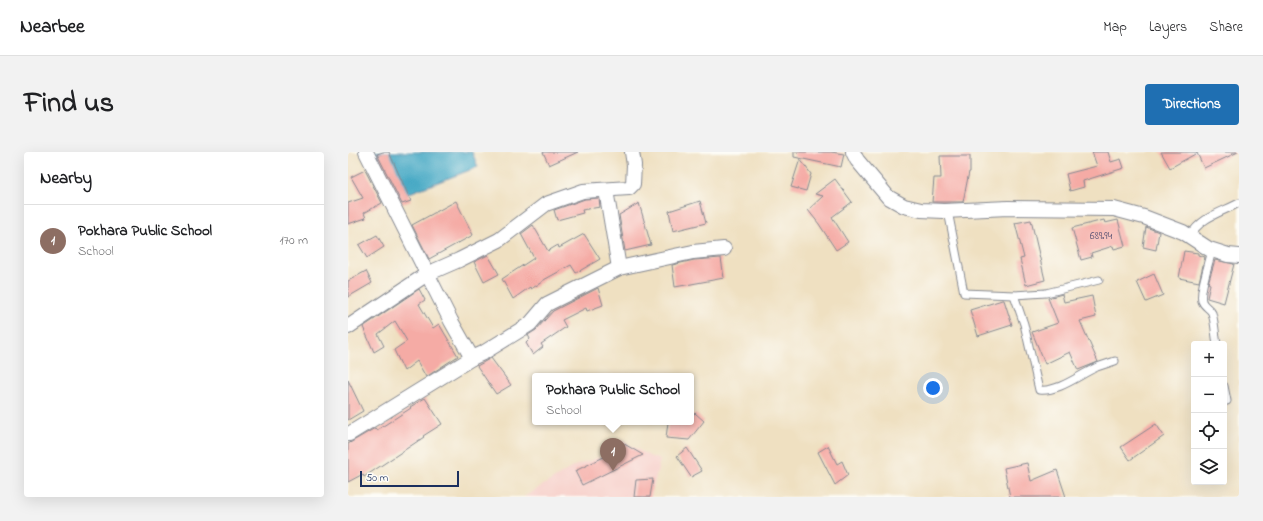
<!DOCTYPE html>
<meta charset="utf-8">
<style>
:root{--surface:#fff;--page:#f2f2f2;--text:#202124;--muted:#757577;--line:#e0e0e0;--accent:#1f6fb2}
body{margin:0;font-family:"Indie Flower",sans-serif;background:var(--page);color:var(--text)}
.controls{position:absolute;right:12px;bottom:12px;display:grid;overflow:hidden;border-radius:4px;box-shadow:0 4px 16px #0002}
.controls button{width:36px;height:36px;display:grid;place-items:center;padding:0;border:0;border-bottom:1px solid var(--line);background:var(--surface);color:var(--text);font:20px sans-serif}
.scale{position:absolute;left:12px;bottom:10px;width:99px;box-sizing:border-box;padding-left:4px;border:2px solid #1b2f5e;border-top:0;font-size:11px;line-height:14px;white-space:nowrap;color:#1b2f5e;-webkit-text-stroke:3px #fdfcf7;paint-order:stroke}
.you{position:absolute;left:585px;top:236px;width:14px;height:14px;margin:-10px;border:3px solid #fff;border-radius:50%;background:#1a73e8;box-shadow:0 0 0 6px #1a73e833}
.badge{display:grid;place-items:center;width:26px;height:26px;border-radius:50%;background:var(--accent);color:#fff;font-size:13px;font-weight:700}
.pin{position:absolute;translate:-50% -33px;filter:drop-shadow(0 1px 2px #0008)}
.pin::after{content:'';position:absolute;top:21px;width:14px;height:12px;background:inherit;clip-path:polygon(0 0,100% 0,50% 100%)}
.popup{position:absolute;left:184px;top:221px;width:162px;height:52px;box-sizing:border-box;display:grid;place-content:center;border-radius:4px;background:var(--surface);filter:drop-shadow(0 1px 3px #0005);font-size:13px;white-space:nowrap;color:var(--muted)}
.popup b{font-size:15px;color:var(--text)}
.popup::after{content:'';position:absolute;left:50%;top:100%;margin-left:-8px;border:8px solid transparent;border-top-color:var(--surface)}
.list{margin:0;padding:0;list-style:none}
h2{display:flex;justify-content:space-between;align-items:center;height:52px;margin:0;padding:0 16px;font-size:17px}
h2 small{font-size:13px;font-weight:400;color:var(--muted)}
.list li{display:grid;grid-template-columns:26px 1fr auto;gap:12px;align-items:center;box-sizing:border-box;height:72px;padding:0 16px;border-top:1px solid var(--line)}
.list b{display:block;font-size:15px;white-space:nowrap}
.list p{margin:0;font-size:13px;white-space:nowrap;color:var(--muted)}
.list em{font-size:13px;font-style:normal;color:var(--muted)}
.icon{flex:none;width:22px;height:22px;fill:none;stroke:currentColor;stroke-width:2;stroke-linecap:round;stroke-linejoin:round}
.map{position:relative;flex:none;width:891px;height:345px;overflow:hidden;border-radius:4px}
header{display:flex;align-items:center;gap:24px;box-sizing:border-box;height:56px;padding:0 20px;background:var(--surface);border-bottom:1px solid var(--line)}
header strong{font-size:19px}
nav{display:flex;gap:22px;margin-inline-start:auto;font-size:14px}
.intro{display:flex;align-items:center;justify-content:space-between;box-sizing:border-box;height:96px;padding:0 24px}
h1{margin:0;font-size:28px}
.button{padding:10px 18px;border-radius:4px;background:var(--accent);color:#fff;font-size:14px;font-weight:700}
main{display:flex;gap:24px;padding:0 24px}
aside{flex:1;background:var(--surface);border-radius:4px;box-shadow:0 4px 16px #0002}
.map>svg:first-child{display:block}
</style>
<header>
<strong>Nearbee</strong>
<nav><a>Map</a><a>Layers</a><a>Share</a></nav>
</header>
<div class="intro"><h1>Find us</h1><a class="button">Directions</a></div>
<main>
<aside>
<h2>Nearby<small></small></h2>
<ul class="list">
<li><span class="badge" style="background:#8d6e63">1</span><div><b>Pokhara Public School</b><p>School</p></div><em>170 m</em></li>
</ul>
</aside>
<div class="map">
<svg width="891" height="345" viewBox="0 0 891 345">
<rect width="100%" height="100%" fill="#fdfcf7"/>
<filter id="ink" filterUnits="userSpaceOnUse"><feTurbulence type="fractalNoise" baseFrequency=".025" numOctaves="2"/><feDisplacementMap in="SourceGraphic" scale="8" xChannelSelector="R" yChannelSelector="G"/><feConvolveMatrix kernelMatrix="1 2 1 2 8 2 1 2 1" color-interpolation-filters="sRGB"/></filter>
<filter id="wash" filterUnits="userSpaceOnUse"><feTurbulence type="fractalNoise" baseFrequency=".012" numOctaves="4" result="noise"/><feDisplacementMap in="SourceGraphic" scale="16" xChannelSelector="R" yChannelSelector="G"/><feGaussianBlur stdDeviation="0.9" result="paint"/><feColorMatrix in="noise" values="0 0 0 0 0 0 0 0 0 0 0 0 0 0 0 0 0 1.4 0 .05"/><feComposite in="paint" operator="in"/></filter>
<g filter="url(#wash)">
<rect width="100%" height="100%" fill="#efe0c1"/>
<!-- built -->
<polygon fill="#f7d0ca" points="273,288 303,305 312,308 303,345 176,345 226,314 264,301"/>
<!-- water -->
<polygon fill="#44a8c4" stroke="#306c91" points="22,0 124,0 130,15 43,48"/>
<g id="blocks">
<!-- building -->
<g fill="#f5aba5">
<polygon points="35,0 41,0 63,49 54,52 29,2"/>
<polygon points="195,0 230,0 201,13"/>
<polygon points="446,0 483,0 496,2 493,15 446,5"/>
<polygon points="744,0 760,0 763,10 773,7 776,16 735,29 736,35 722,39 718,22 749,14"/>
<polygon points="813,0 890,0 856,16 849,1 822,16"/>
<polygon points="592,4 622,4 622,20 621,20 615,50 584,50 586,26 593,26"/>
<polygon points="452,7 463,22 458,39 443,35"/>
<polygon points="17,18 34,51 16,61 18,66 0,72 0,51 15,46 3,25"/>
<polygon points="487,27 504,50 484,65 500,90 488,98 471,72 460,58 475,44 467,42"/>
<polygon points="251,46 252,55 234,58 235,61 209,68 206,58 237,47"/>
<polygon points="108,49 125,83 81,107 64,73"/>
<polygon points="352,49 358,71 325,79 321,59"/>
<polygon points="291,51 303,93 277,99 271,63"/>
<polygon points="683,68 697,128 678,133 672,107 676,106 667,71"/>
<polygon points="756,68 757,71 770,68 777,94 766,97 765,94 743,101 744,105 733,108 724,76"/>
<polygon points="185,73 200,99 210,93 211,96 236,82 252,107 228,121 223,113 194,129 194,130 183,137 182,135 165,147 154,127 186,106 173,82"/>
<polygon points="798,75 811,80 808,98 795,95"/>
<polygon points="29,83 36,95 19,106 11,93"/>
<polygon points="836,99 850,101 850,103 857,105 851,130 831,126"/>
<polygon points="140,103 151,122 136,130 126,110"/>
<polygon points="373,106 376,126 327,135 324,113 346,108"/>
<polygon points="867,108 886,112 876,151 859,146 862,132 860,131"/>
<polygon points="18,119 24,131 0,145 0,129"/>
<polygon points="806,122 815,143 798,150 789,130"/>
<polygon points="250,136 255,153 239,159 238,156 214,168 218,175 193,192 195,195 185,203 178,191 182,187 180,183 188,178 205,159"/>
<polygon points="71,137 77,148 71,152 85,176 91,172 110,204 78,225 69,209 56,219 46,198 59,189 47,169 30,182 36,194 26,200 15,175"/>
<polygon points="714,142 716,150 744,144 748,165 732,169 750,210 730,218 722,200 697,212 684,180 710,171 700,146"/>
<polygon points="654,148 656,148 664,173 630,184 622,158"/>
<polygon points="143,206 163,233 148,242 129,214"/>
<polygon points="0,228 15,259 0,268"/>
<polygon points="77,246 94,272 75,284 76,285 16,325 15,322 0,330 0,292 27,276 29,278 63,256 62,255"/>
<polygon points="347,261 356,269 341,288 318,286 320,270 343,270 343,265"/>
<polygon points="808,272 816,284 782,308 773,295"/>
<polygon points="273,290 295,303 234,333 227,319 264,301"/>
<polygon points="480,294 489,312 494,309 500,323 487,333 470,300"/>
<polygon points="339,296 354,319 343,325 329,304"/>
<polygon points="679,311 683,329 709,318 718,345 662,345 656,316"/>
<polygon points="305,327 302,345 286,345 288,328"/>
</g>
</g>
</g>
<g filter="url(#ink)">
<use href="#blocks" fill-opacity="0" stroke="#858890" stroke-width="1"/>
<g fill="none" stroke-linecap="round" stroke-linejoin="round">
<!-- service casing -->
<g stroke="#858890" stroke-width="9">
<g id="service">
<polyline points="600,59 616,141 666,143 698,141 751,128"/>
<path d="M842,84C853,65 872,61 891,51"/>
<path d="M864,98C862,109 851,139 854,149C856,155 862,156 864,161C867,171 867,182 869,192"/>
<path d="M666,143L676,172L691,238C711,240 731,223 749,215C755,213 761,211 767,209"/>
<polyline points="876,234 879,249"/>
</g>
</g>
<!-- minor casing -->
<g stroke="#858890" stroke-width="16">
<g id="minor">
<polyline points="18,0 103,169 124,206"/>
<polyline points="505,0 509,8 540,45 556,54 573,58 596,59 660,56 766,57 796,65 835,80 861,97 880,103 891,104"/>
<polyline points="258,38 271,116"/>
<polyline points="0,175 79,122 111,108 151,88 198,52 235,39 281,36 285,32 286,13 284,0"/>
<polyline points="1,282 124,206 135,201 182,172 199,152 271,116 345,100 376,97"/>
</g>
</g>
<!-- service -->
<use href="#service" stroke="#fff" stroke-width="7"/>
<!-- minor -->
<use href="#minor" stroke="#fff" stroke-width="14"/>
</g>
</g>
<g text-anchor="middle" stroke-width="3" stroke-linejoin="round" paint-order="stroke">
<!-- number labels -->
<g font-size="11" fill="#524e70">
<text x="753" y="87">689.94</text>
</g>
</g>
</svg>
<div class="controls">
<button>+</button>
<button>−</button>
<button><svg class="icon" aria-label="locate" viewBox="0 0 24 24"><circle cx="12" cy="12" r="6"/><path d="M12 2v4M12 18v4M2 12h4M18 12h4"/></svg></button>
<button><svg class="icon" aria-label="layers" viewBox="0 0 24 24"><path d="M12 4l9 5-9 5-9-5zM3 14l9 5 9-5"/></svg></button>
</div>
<div class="scale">50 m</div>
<div class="you"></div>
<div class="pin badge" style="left:265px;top:319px;background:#8d6e63">1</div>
<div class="popup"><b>Pokhara Public School</b>School</div>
</div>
</main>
